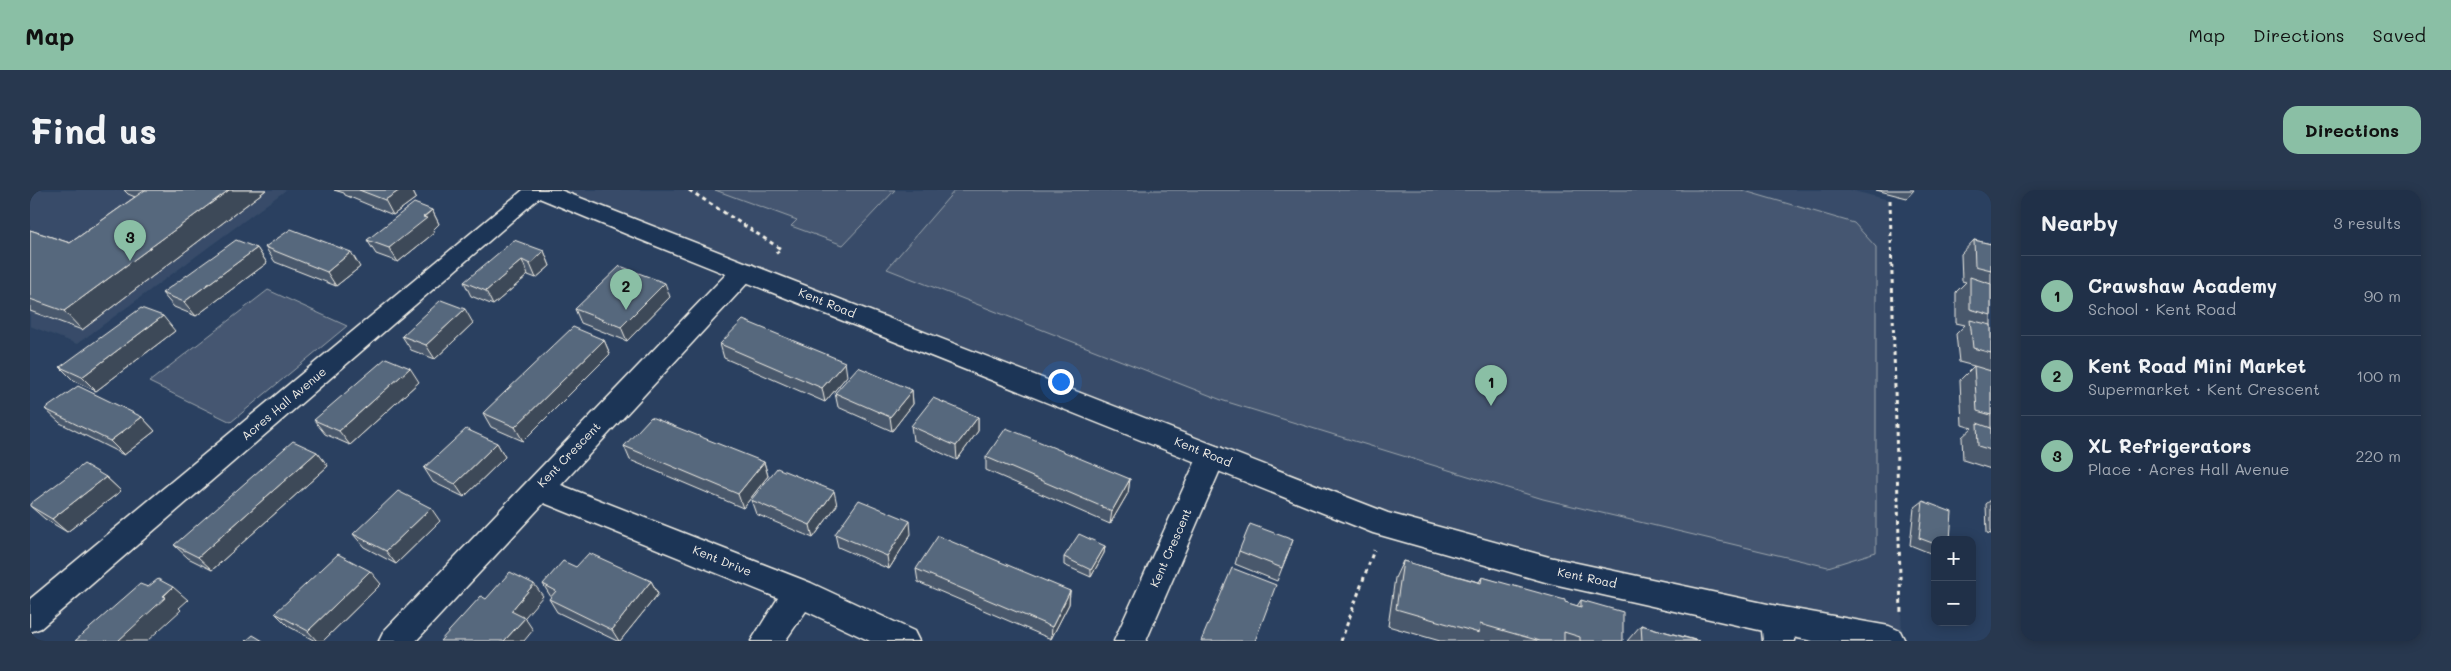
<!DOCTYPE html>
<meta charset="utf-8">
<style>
:root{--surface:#203048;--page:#28384f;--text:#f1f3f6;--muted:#a2a9b4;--line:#3d4b60;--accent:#8abfa5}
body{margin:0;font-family:Mali,sans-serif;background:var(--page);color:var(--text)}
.controls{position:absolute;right:15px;bottom:15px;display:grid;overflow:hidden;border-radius:10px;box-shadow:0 2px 12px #0003}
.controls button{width:45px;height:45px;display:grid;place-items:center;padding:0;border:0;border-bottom:1px solid var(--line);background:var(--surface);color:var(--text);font:25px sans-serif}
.you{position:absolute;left:1030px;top:191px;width:18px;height:18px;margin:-12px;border:4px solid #fff;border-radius:50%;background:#1a73e8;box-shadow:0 0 0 8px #1a73e833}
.badge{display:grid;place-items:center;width:32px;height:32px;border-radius:50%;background:var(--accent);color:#111;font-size:16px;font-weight:700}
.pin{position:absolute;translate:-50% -41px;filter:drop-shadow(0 1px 2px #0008)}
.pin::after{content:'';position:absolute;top:26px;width:18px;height:15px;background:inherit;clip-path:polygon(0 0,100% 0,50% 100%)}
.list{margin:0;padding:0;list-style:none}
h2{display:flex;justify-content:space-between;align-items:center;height:65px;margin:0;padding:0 20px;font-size:21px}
h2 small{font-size:16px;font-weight:400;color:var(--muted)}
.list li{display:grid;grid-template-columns:32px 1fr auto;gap:15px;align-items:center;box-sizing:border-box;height:80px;padding:0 20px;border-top:1px solid var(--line)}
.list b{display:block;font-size:19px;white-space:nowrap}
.list p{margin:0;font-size:16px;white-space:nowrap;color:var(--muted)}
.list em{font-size:16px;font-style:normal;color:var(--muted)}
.map{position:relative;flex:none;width:1961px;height:451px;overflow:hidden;border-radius:15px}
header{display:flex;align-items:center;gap:30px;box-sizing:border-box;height:70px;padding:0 25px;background:var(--accent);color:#111}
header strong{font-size:24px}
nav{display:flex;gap:28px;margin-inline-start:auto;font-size:18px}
.intro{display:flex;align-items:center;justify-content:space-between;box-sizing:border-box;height:120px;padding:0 30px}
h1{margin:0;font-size:35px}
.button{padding:12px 22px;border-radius:15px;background:var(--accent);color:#111;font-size:18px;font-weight:700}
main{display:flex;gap:30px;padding:0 30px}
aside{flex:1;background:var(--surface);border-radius:15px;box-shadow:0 2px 12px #0003}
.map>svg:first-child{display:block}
</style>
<header>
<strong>Map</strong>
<nav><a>Map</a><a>Directions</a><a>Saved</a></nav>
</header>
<div class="intro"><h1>Find us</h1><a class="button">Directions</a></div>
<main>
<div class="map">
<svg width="1961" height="451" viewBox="0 0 1961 451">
<rect width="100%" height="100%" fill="#2a4060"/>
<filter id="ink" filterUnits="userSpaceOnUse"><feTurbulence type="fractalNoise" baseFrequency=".02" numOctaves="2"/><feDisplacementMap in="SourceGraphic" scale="10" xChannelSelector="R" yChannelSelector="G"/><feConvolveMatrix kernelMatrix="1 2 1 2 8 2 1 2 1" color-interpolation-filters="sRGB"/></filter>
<g filter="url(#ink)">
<!-- built -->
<g fill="#374c69">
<polygon points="0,0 256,0 47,154 0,136"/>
<polygon points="510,0 1820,0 1859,10 1872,451 1354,334"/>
</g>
<!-- green -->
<g fill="#445771" stroke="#9ca4ac">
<polygon points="685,0 865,0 813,55 761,36 767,30"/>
<polygon points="925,0 1711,0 1824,33 1846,57 1846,362 1798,377 1513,309 1194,211 857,79"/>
<polygon points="238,100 317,136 201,232 119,192"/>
</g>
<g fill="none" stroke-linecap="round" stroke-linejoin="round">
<!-- street casing -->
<g stroke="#f4f1e8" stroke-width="3">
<g id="street">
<polygon points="493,0 518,0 11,438 0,442 0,409"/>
<polygon points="714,73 723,75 726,81 723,87 531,295 781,393 884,441 889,451 840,451 776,421 755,451 721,451 748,408 514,313 386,451 349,451 354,441 705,75"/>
<polygon points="1182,255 1192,258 1196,266 1116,451 1084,451 1168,266 1172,258"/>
<polygon points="1747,416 1758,420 1763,430 1765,451 1733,451 1731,430 1736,420"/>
</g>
</g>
<!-- secondary casing -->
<g stroke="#f4f1e8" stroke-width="3">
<polygon id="secondary" points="499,0 530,0 1358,323 1519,367 1747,416 1859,436 1870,441 1875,451 1783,451 1747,444 1519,393 1343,343 601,46 502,5"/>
</g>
<!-- path -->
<g stroke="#f4f1e8" stroke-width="3" stroke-dasharray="4 4" stroke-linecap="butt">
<polyline points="659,0 751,59 744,65"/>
<polyline points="1860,10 1871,424"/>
<polyline points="1311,451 1344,360"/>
</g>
<!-- street -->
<use href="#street" fill="#1d3557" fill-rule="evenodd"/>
<!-- secondary -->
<use href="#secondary" fill="#1d3557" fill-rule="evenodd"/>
</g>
<!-- wall -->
<g fill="#4a596c" stroke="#f4f1e8">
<polygon points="94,0 236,0 52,140 0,121 0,40 40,53 105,7 98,4"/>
<polygon points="304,0 382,0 386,8 363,25 315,5 314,3"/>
<polygon points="1846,0 1884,0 1877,8"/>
<polygon points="402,20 409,34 403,40 404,43 368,72 346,64 337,50"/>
<polygon points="1944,50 1961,54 1961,279 1933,270 1932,247 1942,238 1932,235 1930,190 1944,176 1929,172 1926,144 1935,135 1926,133 1926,102 1936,92 1932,91 1931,64"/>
<polygon points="235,57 330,77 306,96 245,72"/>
<polygon points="227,58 237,73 166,126 144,117 132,103"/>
<polygon points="514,61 520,76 506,88 498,85 463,115 441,106 434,92"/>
<polygon points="640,107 597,151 551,133 545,119"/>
<polygon points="443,133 405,169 381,160 372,146"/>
<polygon points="145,141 66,201 44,191 30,177"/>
<polygon points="574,150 580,164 493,251 461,237 453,223"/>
<polygon points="690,154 817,186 795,212 694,168"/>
<polygon points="389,192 320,255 295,244 284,230"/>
<polygon points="882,200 883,214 862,241 808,217 805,203"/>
<polygon points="15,219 112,227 125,241 94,265 30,233"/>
<polygon points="948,227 948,241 927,270 883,250 881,236"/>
<polygon points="467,253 475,267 434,307 403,292 394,278"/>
<polygon points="594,256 734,272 738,286 713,318 600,270"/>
<polygon points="287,262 298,276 182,380 158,368 144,355"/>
<polygon points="956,267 1100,289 1098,303 1080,334 956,280"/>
<polygon points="76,287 91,301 37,342 15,329 0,316"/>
<polygon points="721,310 807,315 783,348 726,324"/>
<polygon points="1961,310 1961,344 1957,343 1956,314"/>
<polygon points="1893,311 1905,350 1905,365 1880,355 1884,318"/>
<polygon points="410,331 366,374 334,357 323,344"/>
<polygon points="805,344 881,344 859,379 808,357"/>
<polygon points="1263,350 1247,391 1205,374 1209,361"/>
<polygon points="1075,356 1074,363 1061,387 1034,375 1034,367"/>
<polygon points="1373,371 1449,392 1452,387 1547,416 1551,410 1593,451 1410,451 1358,436 1365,388"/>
<polygon points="546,377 621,391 628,404 590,451 587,451 527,422 519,409 521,407 513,394"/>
<polygon points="886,379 1040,401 1039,414 1021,449 888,392"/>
<polygon points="351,394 293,451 285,451 258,436 245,423"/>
<polygon points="1611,435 1669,451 1597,451"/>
</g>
<!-- shaded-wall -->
<g fill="#3c4858" stroke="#f4f1e8">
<polygon points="199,0 236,0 52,140 34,121"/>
<polygon points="370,0 382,0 386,8 363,25 355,10"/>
<polygon points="402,20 409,34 403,40 404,43 368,72 359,58"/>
<polygon points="227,58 237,73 166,126 154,112"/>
<polygon points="514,61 520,76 506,88 500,74"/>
<polygon points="321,62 330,77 306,96 297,82"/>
<polygon points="492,70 498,85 463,115 456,101"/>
<polygon points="635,93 640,107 597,151 591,137"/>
<polygon points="435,119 443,133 405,169 396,155"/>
<polygon points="133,126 145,141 66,201 52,187"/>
<polygon points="574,150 580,164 493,251 485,237"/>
<polygon points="815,172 817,186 795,212 792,198"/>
<polygon points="380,178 389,192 320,255 309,241"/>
<polygon points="882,200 883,214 862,241 860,227"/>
<polygon points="112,227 125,241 94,265 80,251"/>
<polygon points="948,227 948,241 927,270 926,256"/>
<polygon points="467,253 475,267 434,307 425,294"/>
<polygon points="287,262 298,276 182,380 168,367"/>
<polygon points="734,272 738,286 713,318 708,304"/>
<polygon points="76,287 91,301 37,342 22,329"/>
<polygon points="1100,289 1098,303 1080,334 1082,321"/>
<polygon points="804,301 807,315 783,348 780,335"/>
<polygon points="401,318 410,331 366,374 356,361"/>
<polygon points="880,331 881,344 859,379 857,366"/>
<polygon points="1075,356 1074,363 1061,387 1061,380"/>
<polygon points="340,381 351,394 293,451 287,451 278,441"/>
<polygon points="621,391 628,404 590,451 589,451 582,440"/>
<polygon points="504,394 513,406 490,433 481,421"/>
<polygon points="143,397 158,410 149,418 151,420 117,451 88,451"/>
<polygon points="1040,401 1039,414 1021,449 1022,437"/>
<polygon points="495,428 503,440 494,451 474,451"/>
</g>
<!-- building -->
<g fill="#56677d" stroke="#f4f1e8">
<polygon points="115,0 199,0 34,121 0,109 0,40 40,53"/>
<polygon points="329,0 370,0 355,10"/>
<polygon points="384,13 402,20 393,27 397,28 359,58 337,50"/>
<polygon points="261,39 321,62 297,82 235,57"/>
<polygon points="206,50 227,58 154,112 132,103"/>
<polygon points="484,50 514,61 500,74 492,70 456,101 434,92"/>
<polygon points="1944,50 1961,54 1961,80 1945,76"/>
<polygon points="590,76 635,93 591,137 545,119"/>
<polygon points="1940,87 1961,94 1961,125 1940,119"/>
<polygon points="411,110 435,119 396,155 372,146"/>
<polygon points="111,118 133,126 52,187 30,177"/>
<polygon points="713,130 815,172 792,198 690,154"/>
<polygon points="1940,130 1961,135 1961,163 1943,158"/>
<polygon points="543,137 574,150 485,237 453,223"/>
<polygon points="356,168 380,178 309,241 284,230"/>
<polygon points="1944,176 1961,181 1961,225 1947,221"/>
<polygon points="828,177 882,200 860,227 805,203"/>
<polygon points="48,196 112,227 80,251 15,219"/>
<polygon points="903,208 948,227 926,256 881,236"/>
<polygon points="621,227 734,272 708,304 594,256"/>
<polygon points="1947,233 1961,238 1961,260 1948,256"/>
<polygon points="976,238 1100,289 1082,321 956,267"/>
<polygon points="436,239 467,253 425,294 394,278"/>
<polygon points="263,251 287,262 168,367 144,355"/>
<polygon points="54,274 76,287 22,329 0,316 0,314"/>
<polygon points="747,278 804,301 780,335 721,310"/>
<polygon points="368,301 401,318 356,361 323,344"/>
<polygon points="829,310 880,331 857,366 805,344"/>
<polygon points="1893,311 1922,322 1920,350 1905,350 1905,354 1889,348"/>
<polygon points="1220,334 1263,350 1252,378 1209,361"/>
<polygon points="1049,344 1075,356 1061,380 1034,367"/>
<polygon points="908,346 1040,401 1022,437 886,379"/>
<polygon points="559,363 621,391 582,440 519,409 526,401 513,394 533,371 546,377"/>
<polygon points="308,364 340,381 278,441 245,423"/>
<polygon points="1373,371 1451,393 1452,387 1535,410 1535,412 1551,417 1551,410 1593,422 1593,451 1550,451 1550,447 1534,442 1534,451 1510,451 1450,434 1449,443 1366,419"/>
<polygon points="1202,378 1246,395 1225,451 1171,451"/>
<polygon points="480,382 504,394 481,421 495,428 474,451 410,451 451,406 456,409"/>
<polygon points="128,389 143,397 133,406 136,407 88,451 45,451 110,394 118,397"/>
<polygon points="1611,435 1664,450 1669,451 1612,451"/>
<polygon points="223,445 233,451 216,451"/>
</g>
</g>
<g text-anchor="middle" stroke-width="4" stroke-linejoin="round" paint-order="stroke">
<!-- street labels -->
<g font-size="12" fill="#f4f1e8" stroke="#1d3557">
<text transform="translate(797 113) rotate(22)" y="4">Kent Road</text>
<text transform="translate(254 214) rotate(-40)" y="4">Acres Hall Avenue</text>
<text transform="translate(1173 262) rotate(22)" y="4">Kent Road</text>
<text transform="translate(539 265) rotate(-46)" y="4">Kent Crescent</text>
<text transform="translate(1141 358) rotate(-66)" y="4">Kent Crescent</text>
<text transform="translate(692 371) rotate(22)" y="4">Kent Drive</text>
<text transform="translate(1557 388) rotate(12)" y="4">Kent Road</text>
</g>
</g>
</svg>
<div class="controls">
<button>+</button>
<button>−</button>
</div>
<div class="you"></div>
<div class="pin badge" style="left:1461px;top:216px">1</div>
<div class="pin badge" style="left:596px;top:120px">2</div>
<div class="pin badge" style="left:100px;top:71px">3</div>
</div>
<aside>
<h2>Nearby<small>3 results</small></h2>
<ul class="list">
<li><span class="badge">1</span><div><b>Crawshaw Academy</b><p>School · Kent Road</p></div><em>90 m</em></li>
<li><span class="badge">2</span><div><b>Kent Road Mini Market</b><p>Supermarket · Kent Crescent</p></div><em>100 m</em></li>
<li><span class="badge">3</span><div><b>XL Refrigerators</b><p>Place · Acres Hall Avenue</p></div><em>220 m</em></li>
</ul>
</aside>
</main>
